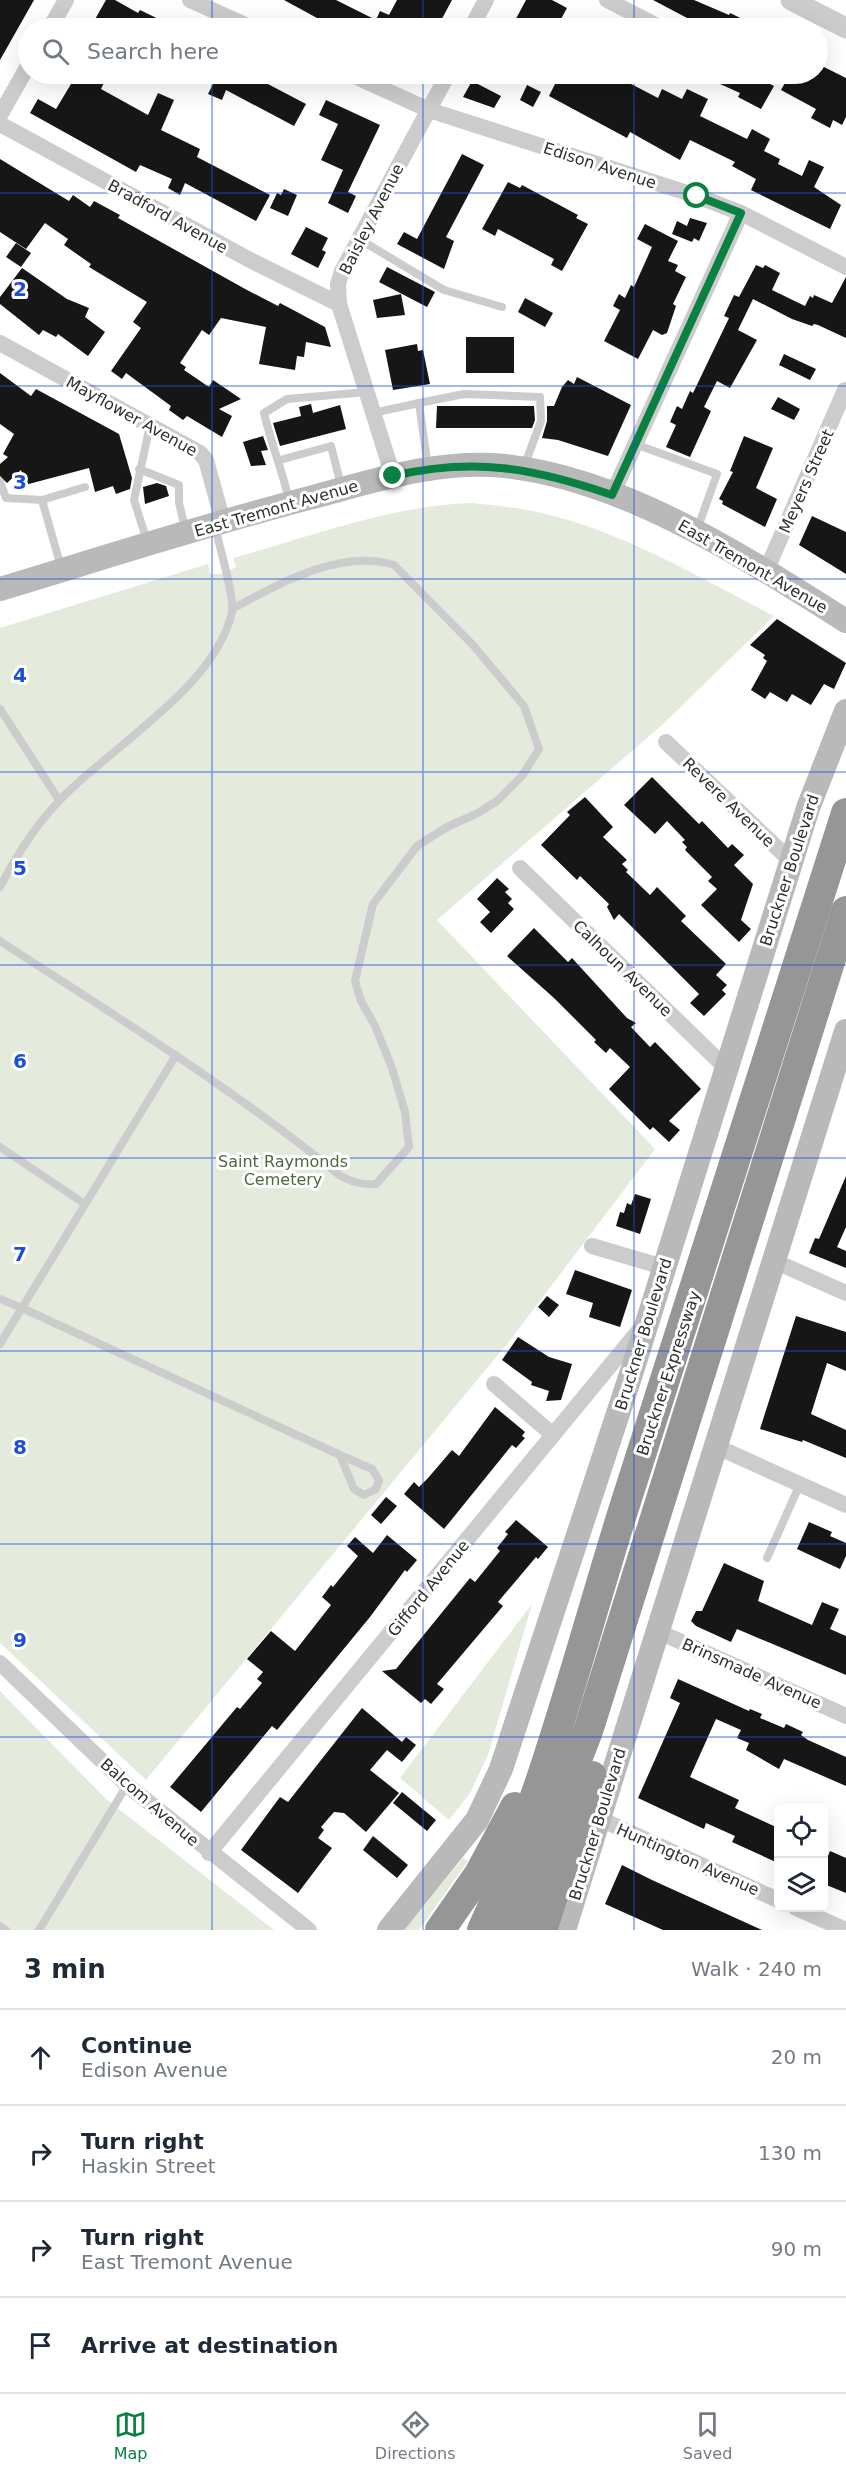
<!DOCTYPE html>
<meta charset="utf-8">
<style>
:root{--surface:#fff;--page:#f6f6f7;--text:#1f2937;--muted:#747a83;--line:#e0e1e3;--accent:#0b8043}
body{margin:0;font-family:"DejaVu Sans",sans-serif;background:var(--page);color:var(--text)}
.controls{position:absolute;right:18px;bottom:18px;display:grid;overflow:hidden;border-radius:9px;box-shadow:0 6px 24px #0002}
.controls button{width:54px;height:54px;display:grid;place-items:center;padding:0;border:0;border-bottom:2px solid var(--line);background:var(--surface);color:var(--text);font:30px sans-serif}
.stop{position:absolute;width:18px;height:18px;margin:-14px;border:4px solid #0b8043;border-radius:50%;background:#fff}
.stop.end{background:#0b8043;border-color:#fff;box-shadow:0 2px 6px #0008}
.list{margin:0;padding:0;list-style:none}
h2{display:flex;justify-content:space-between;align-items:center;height:78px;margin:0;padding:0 24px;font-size:26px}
h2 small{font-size:20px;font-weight:400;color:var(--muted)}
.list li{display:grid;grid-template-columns:39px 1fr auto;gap:18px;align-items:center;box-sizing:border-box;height:96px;padding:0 24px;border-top:2px solid var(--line)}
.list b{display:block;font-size:22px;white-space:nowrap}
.list p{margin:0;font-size:20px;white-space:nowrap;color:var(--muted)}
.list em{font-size:20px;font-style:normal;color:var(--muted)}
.icon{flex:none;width:33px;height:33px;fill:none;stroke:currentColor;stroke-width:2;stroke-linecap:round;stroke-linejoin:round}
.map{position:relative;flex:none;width:846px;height:1930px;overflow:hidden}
.search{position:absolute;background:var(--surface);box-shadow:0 6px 24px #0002;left:18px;right:18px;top:18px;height:66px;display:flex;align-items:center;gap:15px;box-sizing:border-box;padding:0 21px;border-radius:33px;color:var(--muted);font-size:22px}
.sheet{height:462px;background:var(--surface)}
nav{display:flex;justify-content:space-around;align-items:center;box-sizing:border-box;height:84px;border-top:2px solid var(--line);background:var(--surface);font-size:16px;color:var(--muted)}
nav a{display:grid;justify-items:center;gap:3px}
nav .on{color:var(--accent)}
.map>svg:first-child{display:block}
</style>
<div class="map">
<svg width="846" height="1930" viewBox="0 0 846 1930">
<rect width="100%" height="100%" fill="#fff"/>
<!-- green -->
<g fill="#e4ebdd">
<path d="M472,503C501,506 530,509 558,517C631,537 707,581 774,616L662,725L437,920L655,1149L511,1339L146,1780L0,1643V628L208,564L210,573C217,576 231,572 236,566L233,558C309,537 393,505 472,503Z"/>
<polygon points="532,1604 488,1755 470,1793 449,1820 400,1778"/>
<polygon points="0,1691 106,1799 274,1930 0,1930"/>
<polygon points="463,1858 468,1861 419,1930 404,1930"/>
</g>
<!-- building -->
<g fill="#161616">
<polygon points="0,0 34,0 0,60"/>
<polygon points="106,0 115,0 138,13 140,10 177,28 90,28"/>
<polygon points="284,0 336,0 376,20 380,11 389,15 397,0 452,0 437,28 326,28 328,24"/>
<polygon points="526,0 552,0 567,8 556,28 511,28"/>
<polygon points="653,0 694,0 729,15 730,13 761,28 684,28 689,19"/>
<polygon points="818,64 846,78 846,117 842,125 833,120 830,128 811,118 816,109 781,90 790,74 818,74"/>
<polygon points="77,74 108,74 101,89 148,115 158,93 174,100 161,130 200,149 197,157 270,195 256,221 185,183 180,195 168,188 172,179 140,165 136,172 30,113 38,99 56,109"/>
<polygon points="218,74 249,74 306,104 294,126 226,90 222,100 208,94"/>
<polygon points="560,74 612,74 658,98 662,89 682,99 687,89 708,99 700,116 747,139 752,129 770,139 764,151 780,159 778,164 802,176 809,160 824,167 814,187 841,205 830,229 751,190 756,179 732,166 735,162 690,140 680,160 630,132 627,138 549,96"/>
<polygon points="725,74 745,83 750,74 774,86 761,109 738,97 740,93 720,84"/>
<polygon points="472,81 501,96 494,108 463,97"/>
<polygon points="527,85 541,92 533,107 520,100"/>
<polygon points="326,100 380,125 348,192 356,196 348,213 328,203 343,170 321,160 338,124 319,115"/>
<polygon points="462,154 484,165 446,237 454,241 444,269 397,244 404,232 417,239"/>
<polygon points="0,159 69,201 73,195 90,207 94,201 120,215 118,218 247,290 278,306 280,303 325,327 331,347 306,342 304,357 297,356 295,370 259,364 266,327 221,318 209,335 202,330 180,363 186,367 184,370 209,387 213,380 241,399 219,409 232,416 222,437 187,416 183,420 169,410 171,406 126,373 122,379 111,371 141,328 133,322 147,302 89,267 91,264 64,245 68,239 45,223 26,249 0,232"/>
<polygon points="508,182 520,188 522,185 578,215 576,218 588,224 562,271 551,265 554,259 498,229 495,236 482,229"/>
<polygon points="284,189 297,195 288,216 270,208 277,193 281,195"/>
<polygon points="690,218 707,223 699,241 694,238 692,242 672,234 677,221 687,226"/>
<polygon points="645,224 678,241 668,261 678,265 675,271 686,277 673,304 676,306 667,333 662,335 653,330 638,359 604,341 620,310 613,306 619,294 625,298 631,285 634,287 652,247 637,239"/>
<polygon points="306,227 328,238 322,250 326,252 318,268 291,254"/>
<polygon points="16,243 31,253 21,267 6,257"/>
<polygon points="756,265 763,268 765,265 780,273 772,290 805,306 810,296 813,298 814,295 832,303 846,277 846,338 818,325 814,324 812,326 792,319 753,299 738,330 757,340 730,388 717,381 704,407 711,411 690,457 666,447 676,425 670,422 677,406 682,409 690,391 693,393 729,318 724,316 734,295 739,297"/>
<polygon points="387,267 435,292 427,307 379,282"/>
<polygon points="22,268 67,299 89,308 85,317 105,332 88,356 58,334 56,337 43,330 39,335 0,304 0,297"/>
<polygon points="401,294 405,315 377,318 373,300"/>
<polygon points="525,298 553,313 545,327 518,312"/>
<rect x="466" y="337" width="48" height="36"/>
<polygon points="417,344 418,351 423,350 430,384 393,390 385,350"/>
<polygon points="784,354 816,369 810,380 779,365"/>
<polygon points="0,373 31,396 36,389 119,434 132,478 130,489 116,494 113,486 95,492 89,468 25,485 21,470 7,483 0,476 0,464 8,457 3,454 14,434 0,424"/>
<polygon points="577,377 631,405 608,456 558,440 542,438 547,421 547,406 554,406 562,387 568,380 574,384"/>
<polygon points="778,397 800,409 794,420 771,409"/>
<polygon points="311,404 313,413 340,405 346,429 280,446 273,423 301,416 299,407"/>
<polygon points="437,406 534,406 535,420 532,428 436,428"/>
<polygon points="263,436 268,450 261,451 266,465 251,466 243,442"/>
<polygon points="744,436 773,448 756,488 777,499 765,527 722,504 723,501 719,499 733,472 730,471"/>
<polygon points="157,483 166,486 169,496 145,504 143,487"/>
<polygon points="812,516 846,532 846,574 799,545"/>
<polygon points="777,619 846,663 834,689 824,684 811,705 792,694 787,702 770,692 765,699 751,690 767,661 763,658 765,655 750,645"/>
<polygon points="652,777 699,824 702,821 728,848 732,844 744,855 734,865 753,884 741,920 751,929 739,942 701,905 717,889 708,881 712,877 685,850 687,847 682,842 685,840 667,821 655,834 624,805"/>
<polygon points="585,797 613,827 603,837 627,860 622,864 628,870 626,872 650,895 657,887 686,916 681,921 726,964 716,975 727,985 722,990 726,994 704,1016 690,1003 699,994 619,914 614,920 607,907 609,904 580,876 577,880 541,845 570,815 567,812"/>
<polygon points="497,878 509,889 505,892 512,899 508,903 514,909 491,933 480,922 490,912 477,899"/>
<polygon points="534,928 568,962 572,958 627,1018 636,1023 631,1027 650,1047 655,1042 701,1089 669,1121 680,1130 669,1142 653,1127 650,1130 609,1089 630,1067 610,1048 606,1053 594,1042 596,1040 554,998 507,956"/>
<polygon points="846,1176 846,1227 837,1247 846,1251 846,1268 809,1253 815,1238 819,1239"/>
<polygon points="635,1194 651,1199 640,1234 616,1226 620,1212 624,1213 627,1203 631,1205"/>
<polygon points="575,1270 632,1290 620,1327 589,1317 593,1303 566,1294"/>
<polygon points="547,1296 559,1305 549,1317 538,1307"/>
<polygon points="796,1316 846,1332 846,1371 827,1363 811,1414 846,1430 846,1458 803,1440 802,1442 760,1429"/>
<polygon points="518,1337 549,1357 572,1364 561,1400 546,1401 549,1391 531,1385 532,1382 502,1360"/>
<polygon points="495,1407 525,1432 522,1436 525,1438 516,1448 512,1445 444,1529 404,1494 414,1482 419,1487 428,1478 452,1450 459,1456"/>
<polygon points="386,1497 397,1506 381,1524 371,1515"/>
<polygon points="516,1520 548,1547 538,1559 536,1557 498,1602 503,1606 437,1684 444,1689 431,1704 425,1699 421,1703 382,1671 396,1669 470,1578 475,1582 500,1551 497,1548 508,1534 505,1532"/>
<polygon points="809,1522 832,1532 830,1536 846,1543 846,1556 840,1569 797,1549"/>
<polygon points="387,1535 417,1560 407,1572 405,1570 370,1617 277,1730 272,1726 201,1812 170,1787 237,1707 240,1709 262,1683 257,1679 263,1672 247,1659 271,1631 295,1651 331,1605 322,1597 331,1585 333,1587 358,1556 347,1546 355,1537 373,1553"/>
<polygon points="724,1563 764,1581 758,1601 812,1625 822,1602 839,1609 830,1629 846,1636 846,1675 737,1629 731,1642 696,1626 691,1621 696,1611 702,1611"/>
<polygon points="678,1679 749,1711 750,1709 762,1714 760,1718 784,1728 786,1724 803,1732 801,1735 808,1740 846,1757 846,1786 784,1759 779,1769 746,1750 749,1743 737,1738 741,1730 716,1719 690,1777 739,1800 735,1808 778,1828 778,1863 732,1842 735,1836 706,1823 704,1829 638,1798 680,1703 670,1698"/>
<polygon points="362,1708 402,1742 406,1737 416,1745 402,1762 387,1750 370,1770 399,1793 366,1832 344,1813 334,1812 321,1827 324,1830 318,1838 332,1848 298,1893 241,1850 280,1797 288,1802"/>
<polygon points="402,1792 436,1820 427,1831 393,1803"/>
<polygon points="373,1836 408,1865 397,1878 363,1850"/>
<polygon points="830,1851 846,1858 846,1893 824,1884 824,1866"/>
<polygon points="622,1865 652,1880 762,1930 663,1930 605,1904"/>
</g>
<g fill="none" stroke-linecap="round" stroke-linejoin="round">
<!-- service -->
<g stroke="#ccc" stroke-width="8">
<polyline points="359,239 444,290 502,307"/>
<polyline points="373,413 419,403"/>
<polyline points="635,444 717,474 697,530"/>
<polyline points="280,460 331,446 342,489"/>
<polyline points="428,468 419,403 464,394 540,397 541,421 524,467"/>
<polyline points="139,469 179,485 179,503 186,532"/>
<polyline points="0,482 6,498 42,500"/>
<path d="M289,500C282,470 271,443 264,413L287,399L367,392"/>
<polyline points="147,541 134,500 150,425"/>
<polyline points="61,567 42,500 85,487"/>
<polyline points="0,709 59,800"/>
<path d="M0,887C16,856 35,826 59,801C111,746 215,688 232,612C235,599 219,544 215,527"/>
<path d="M0,941C115,1016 233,1088 339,1175C352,1182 361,1185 376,1184L409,1147L405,1112L392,1068L375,1026L361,1001L355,981L373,904L417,846L447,827L478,813L497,801L522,776L539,749L524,706L473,645L394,565C341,548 279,584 232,609"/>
<polyline points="0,1147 85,1204"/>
<polyline points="0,1299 22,1308 340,1455 372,1469 379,1480 376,1489 364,1495 354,1489 340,1455"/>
<polyline points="0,1344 176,1055"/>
<polyline points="767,1558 800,1484"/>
<polyline points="0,1926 6,1930"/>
<polyline points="39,1930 127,1785"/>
</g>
<!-- minor -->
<g stroke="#ccc" stroke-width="16">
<polyline points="190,0 252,28"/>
<polyline points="607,0 661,28"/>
<polyline points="50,28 66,0"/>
<polyline points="471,28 486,0"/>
<polyline points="350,74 429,110 697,196 741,213 846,267"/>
<polyline points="0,115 28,66"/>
<polyline points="0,124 250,260 339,304"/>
<polyline points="0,343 200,453 206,460 223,522"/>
<polyline points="393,476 339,304 338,284 342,271 448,74"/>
<polyline points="612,495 741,213"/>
<polyline points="766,571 845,390"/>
<polyline points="666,742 792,862"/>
<polyline points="520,868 726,1068"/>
<polyline points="592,1246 663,1267"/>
<polyline points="774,1261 846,1293"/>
<polyline points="494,1384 553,1435"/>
<polyline points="715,1446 846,1505"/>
<polyline points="657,1631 846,1716"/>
<polyline points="0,1663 127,1785 309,1930"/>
<polyline points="598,1818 778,1900"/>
<polyline points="209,1853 641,1328"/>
<polyline points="796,1908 846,1930"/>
</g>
<!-- tertiary -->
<polyline stroke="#ccc" stroke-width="21" points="791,0 846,28"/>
<!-- secondary -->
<g stroke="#b9b9b9" stroke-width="24">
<path d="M0,589C103,558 205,525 309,498C374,481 438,459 505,466C625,479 746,558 846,621"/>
<polyline points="389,1930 477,1820 501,1769 633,1368 808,808 846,711"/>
<polyline points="564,1930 846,1031"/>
</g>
<!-- motorway -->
<g stroke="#969696" stroke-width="30">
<polyline points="440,1930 479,1874 515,1807"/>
<path d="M482,1930C544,1795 579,1652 623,1511C696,1278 773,1046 846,813"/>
<polyline points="511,1930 588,1731 846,911"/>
<polyline points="542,1930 592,1776"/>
</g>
</g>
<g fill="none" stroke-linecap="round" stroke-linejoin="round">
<!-- route -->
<path stroke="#0b8043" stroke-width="8" d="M393,476C474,457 534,468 612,495L741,213L697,196"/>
</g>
<!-- grid -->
<path fill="none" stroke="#1d4ed8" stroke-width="1.5" stroke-opacity="0.55" d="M212,0V28M423,0V28M634,0V28M212,74V1930M423,74V1930M634,74V1930M0,193H846M0,386H846M0,579H846M0,772H846M0,965H846M0,1158H846M0,1351H846M0,1544H846M0,1737H846"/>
<g text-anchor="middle" stroke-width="6" stroke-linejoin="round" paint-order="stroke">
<!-- street labels -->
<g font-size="16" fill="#2f2f2f" stroke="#fff">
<text transform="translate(600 165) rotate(18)" y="6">Edison Avenue</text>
<text transform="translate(168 216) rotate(29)" y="6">Bradford Avenue</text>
<text transform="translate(371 219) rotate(-63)" y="6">Baisley Avenue</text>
<text transform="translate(132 416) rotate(29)" y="6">Mayflower Avenue</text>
<text transform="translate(806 481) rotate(-66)" y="6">Meyers Street</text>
<text transform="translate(276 508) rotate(-16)" y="6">East Tremont Avenue</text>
<text transform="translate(753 566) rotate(30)" y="6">East Tremont Avenue</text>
<text transform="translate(729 802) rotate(44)" y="6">Revere Avenue</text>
<text transform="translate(789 870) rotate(-72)" y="6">Bruckner Boulevard</text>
<text transform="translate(623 968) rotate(44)" y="6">Calhoun Avenue</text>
<text transform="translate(643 1334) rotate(-73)" y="6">Bruckner Boulevard</text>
<text transform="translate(668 1373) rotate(-72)" y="6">Bruckner Expressway</text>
<text transform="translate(428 1588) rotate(-51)" y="6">Gifford Avenue</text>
<text transform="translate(752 1673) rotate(24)" y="6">Brinsmade Avenue</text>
<text transform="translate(150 1802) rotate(41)" y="6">Balcom Avenue</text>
<text transform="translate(597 1824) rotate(-73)" y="6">Bruckner Boulevard</text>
<text transform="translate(688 1859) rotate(24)" y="6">Huntington Avenue</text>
</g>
<!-- park labels -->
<g font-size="16" fill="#4e683e" stroke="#fff">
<text x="283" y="1167">Saint Raymonds<tspan x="283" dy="18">Cemetery</tspan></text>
</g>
</g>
<g font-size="20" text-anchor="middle" font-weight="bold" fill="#1d4ed8" stroke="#fff" stroke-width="6" stroke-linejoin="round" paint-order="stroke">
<text x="20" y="296">2</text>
<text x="20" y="489">3</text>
<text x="20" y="682">4</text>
<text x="20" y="875">5</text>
<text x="20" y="1068">6</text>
<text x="20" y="1261">7</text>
<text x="20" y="1454">8</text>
<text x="20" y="1647">9</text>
</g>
</svg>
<div class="controls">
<button><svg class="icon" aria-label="locate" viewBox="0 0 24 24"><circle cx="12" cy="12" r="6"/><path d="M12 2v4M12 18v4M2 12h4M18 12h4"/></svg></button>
<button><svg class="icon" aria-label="layers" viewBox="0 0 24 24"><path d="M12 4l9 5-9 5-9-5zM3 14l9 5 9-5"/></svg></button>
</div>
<div class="stop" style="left:697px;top:196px"></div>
<div class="stop end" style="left:393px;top:476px"></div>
<div class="search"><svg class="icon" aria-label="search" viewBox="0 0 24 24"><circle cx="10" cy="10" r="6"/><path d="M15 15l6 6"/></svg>Search here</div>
</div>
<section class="sheet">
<h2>3 min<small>Walk · 240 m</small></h2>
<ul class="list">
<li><svg class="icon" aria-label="ahead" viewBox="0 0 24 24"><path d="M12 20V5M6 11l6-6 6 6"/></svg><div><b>Continue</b><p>Edison Avenue</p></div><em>20 m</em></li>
<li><svg class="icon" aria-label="right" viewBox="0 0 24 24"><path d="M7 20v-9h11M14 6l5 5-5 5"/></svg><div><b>Turn right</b><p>Haskin Street</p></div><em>130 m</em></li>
<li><svg class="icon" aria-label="right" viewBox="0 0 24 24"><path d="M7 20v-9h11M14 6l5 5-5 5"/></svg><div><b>Turn right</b><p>East Tremont Avenue</p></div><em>90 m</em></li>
<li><svg class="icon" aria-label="arrive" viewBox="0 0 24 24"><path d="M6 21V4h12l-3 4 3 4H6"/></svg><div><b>Arrive at destination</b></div></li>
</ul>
</section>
<nav>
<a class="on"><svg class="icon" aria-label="map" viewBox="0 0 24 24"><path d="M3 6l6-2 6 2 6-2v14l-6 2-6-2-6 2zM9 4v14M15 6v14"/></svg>Map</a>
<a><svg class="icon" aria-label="directions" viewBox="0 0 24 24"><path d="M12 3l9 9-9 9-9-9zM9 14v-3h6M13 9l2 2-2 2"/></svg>Directions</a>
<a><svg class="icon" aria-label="saved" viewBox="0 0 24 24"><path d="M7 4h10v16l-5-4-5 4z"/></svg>Saved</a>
</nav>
